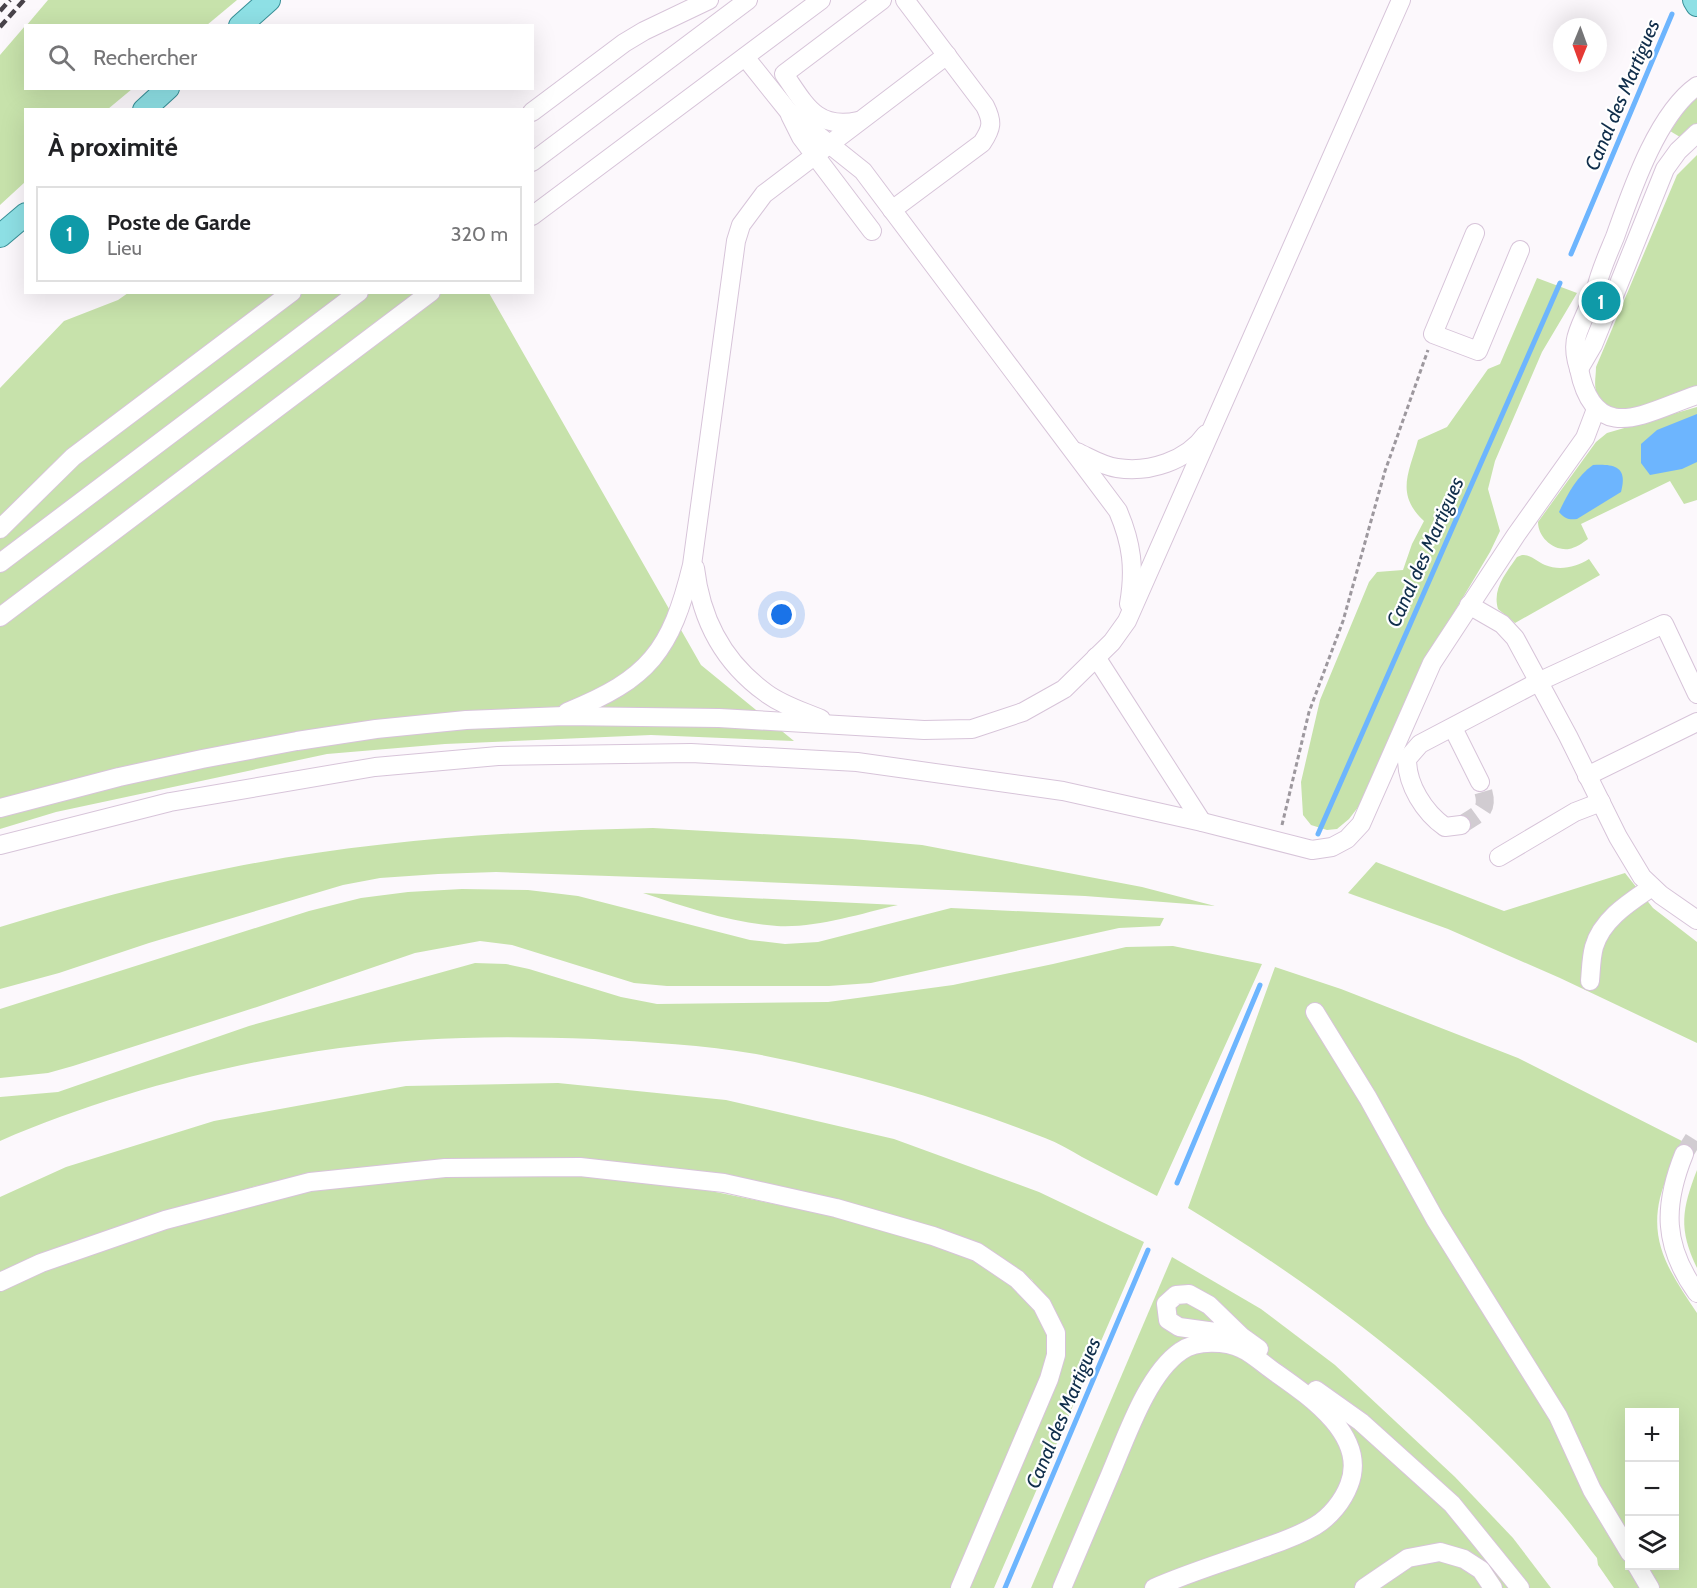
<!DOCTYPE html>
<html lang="fr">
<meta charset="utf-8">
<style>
:root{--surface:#fff;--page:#f6f6f6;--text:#202124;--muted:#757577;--line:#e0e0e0;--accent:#74522a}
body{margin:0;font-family:Cabin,sans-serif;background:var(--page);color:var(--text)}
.controls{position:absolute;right:18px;bottom:18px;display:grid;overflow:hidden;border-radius:0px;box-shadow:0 6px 24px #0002}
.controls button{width:54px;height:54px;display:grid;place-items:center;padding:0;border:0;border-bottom:2px solid var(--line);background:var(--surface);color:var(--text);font:30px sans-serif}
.compass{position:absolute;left:1553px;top:18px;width:54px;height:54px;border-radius:50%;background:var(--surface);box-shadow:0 6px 24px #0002;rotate:181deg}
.you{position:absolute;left:782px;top:615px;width:21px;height:21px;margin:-15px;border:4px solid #fff;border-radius:50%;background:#1a73e8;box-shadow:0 0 0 9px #1a73e833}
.badge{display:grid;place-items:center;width:39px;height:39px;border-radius:50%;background:var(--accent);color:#fff;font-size:20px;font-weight:700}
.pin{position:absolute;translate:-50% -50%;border:3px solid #fff;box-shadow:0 2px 6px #0006}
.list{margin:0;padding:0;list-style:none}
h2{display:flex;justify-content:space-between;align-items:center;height:78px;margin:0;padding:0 24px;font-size:26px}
h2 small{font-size:20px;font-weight:400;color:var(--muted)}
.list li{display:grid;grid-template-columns:39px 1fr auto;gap:18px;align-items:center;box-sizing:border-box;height:96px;margin:0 12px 12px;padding:0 12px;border:2px solid var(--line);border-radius:0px}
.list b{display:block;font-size:22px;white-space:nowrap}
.list p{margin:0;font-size:20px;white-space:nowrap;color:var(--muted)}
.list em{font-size:20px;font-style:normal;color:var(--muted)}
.icon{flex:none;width:33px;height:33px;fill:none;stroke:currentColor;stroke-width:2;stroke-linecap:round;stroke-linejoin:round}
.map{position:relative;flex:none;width:1697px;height:1588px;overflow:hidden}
.search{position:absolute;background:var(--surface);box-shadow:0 6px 24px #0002;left:24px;top:24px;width:510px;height:66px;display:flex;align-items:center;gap:15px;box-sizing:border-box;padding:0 21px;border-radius:0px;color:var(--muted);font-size:22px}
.panel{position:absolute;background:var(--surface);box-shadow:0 6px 24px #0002;left:24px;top:108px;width:510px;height:186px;border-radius:0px}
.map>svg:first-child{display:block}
</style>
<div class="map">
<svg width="1697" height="1588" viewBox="0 0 1697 1588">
<rect width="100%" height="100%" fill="#fcf8fc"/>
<!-- green -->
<g fill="#c7e2ab">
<polygon points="48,0 237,0 207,25 26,26"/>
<polygon points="25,26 26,88 132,89 108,109 26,110 25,182 0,205 0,55"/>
<polygon points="1697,98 1697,125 1680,137 1670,131 1691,101"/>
<path d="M1697,155V386C1675,392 1608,431 1596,391C1594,384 1596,375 1596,367L1677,175Z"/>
<path d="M1537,278L1577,293L1542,352L1495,461L1488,489L1500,531L1490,552L1421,668L1359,806L1349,819L1337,829L1327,830L1311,825L1303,815L1301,782L1320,700L1369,582L1377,572L1403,570L1412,544L1424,521C1395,494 1409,473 1418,440L1447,427L1488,369L1500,364Z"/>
<polygon points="128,293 489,293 701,665 794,741 651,735 445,744 327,754 56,812 0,829 0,388 64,321 118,300"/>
<path d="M1697,407V500L1684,504L1670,481L1581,524L1588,539C1583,543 1575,548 1569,549C1553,551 1538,537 1538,522L1596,442L1607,433Z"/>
<path d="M1522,555C1532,555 1537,562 1545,565C1560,571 1576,567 1589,559L1600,575L1515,623L1498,609C1492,589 1506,573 1517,557Z"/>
<path d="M653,828L852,839L922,845L1142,887L1215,906L1085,896L695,879L496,872L438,874L380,878L343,885L149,943L59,973L0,989V927C75,904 151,883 229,868C368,840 511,831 653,828Z"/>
<polygon points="1376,862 1504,911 1625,873 1653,908 1697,942 1697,1043 1560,978 1448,929 1348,893"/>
<polygon points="462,889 528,890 578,896 750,940 785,944 818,942 951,908 1164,918 1160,926 1119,928 871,983 829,986 667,986 634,983 512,945 480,941 415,953 260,1006 73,1066 48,1073 0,1078 0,1009 309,911 361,898 408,892"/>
<path d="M643,893L898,905C859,914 817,928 777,926C731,923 686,907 643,893Z"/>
<path d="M1173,946L1262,964L1157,1196C1132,1183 1107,1170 1082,1157C1070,1150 1058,1143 1045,1138C951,1101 855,1073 756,1054C705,1045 646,1042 594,1039C536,1037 477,1036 420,1040C281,1049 127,1086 0,1141V1097L58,1092L249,1026L475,963L506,964L529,969L621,997L657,1004L828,1002L953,985L1053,964L1126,947Z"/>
<path d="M1275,967L1341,989L1518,1058L1682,1141C1676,1160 1665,1178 1660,1198C1649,1245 1672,1275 1697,1313V1588H1657L1644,1566H1674V1412H1630L1629,1541L1646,1588H1614L1598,1565L1597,1558C1584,1542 1573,1526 1560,1511C1455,1390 1324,1291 1188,1208Z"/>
<polygon points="558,1083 726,1100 894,1139 1039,1192 1144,1242 994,1588 969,1588 1063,1365 1064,1334 1056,1317 1032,1280 988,1249 724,1177 372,1168 256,1186 152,1218 0,1276 0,1197 66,1167 214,1121 406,1086"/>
<path d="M1697,1170V1268C1678,1229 1682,1209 1697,1170Z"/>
<polygon points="532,1173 671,1183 864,1222 949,1248 1004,1276 1039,1310 1051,1342 1045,1372 953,1588 0,1588 0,1290 27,1276 130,1238 285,1195 391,1180"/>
<polygon points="1172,1257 1261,1309 1335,1365 1455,1477 1513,1538 1551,1588 1031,1588"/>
</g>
<!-- water -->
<g fill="#6db5fe">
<polygon points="1697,414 1697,462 1682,469 1650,475 1641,463 1641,444 1657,430"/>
<path d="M1593,465C1614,464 1628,466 1621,492L1577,519C1569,520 1565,519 1559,512C1567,495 1577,476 1593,465Z"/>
</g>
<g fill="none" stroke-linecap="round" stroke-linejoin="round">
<!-- stream -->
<g stroke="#6db5fe" stroke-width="5">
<polyline points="1571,254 1672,14"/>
<polyline points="1318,834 1560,283"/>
<polyline points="1177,1183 1260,985"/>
<polyline points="1005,1588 1148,1250"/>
</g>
<!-- minor-tunnel -->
<g stroke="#d1ccd1" stroke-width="18" stroke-dasharray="18 9" stroke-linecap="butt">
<path d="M1461,825C1483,811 1491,810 1480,782"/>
<polyline points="1684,1154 1697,1133"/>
</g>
<!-- minor casing -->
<g stroke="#d7c4d9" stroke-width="20">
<g id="minor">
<path d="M745,57L789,112L863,171L1118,511C1132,544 1135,569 1129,604"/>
<polyline points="532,112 624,43 644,31 709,0"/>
<polyline points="790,115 801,137 872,231"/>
<path d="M858,121C816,130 805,104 784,74L882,0"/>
<polyline points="532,162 748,0"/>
<path d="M892,210L982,143C992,128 993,122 985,106L905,0"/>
<polyline points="532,216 821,0"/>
<polyline points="1475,233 1433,334 1478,351 1520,250"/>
<path d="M1596,289C1600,271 1608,254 1615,237C1631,192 1657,114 1697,86"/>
<polyline points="1614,296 1665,169 1678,151 1697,133"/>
<path d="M1589,306C1578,332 1570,341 1579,369L1593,345L1606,313"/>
<path d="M1579,369C1595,448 1646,412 1697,395"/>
<path d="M1077,452C1090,458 1103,466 1117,468C1149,473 1187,461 1206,434"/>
<polyline points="0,529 73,457 292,292"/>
<polyline points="0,563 359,292"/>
<path d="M695,568C701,620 723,662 766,693C782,705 802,711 821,719"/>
<polyline points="1469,605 1502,624 1515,638 1568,736 1618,837 1642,877 1661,895 1697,920"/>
<polyline points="0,617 431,292"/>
<polyline points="1096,657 1202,822"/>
<path d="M567,712C649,679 671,651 692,565L736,241L741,225L764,194L947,55"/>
<polyline points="1453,728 1480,782"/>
<polyline points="1587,776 1697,722"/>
<polyline points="0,808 119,777 202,759 297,741 376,729 466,720 564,716 719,718 924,730 972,729 1023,712 1064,689 1112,642 1127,621 1401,0"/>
<path d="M1461,825L1445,827C1424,812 1407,785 1407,759L1420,744L1538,682L1664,624L1697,694"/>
<polyline points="0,845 170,802 375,767 498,756 691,753 857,762 1063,791 1202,822 1312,850 1332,847 1347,839 1361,824 1432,663 1516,535 1585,438 1596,409"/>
<polyline points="1499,857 1575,812 1601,802"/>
<path d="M1590,981C1591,970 1591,958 1594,947C1602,919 1630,902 1652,887"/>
<polyline points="1315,1012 1368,1098 1435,1219 1558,1416 1592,1490 1630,1553"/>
<path d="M1684,1154C1663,1206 1663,1246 1697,1293"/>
<polyline points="0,1282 41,1263 165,1220 310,1182 445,1168 580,1167 724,1183 836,1208 933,1236 977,1252 1017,1279 1042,1305 1056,1333 1056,1355 1049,1379 960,1588"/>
<polyline points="1230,1334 1179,1327 1168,1320 1166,1304 1176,1295 1189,1294 1209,1305 1241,1336 1259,1349"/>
<polyline points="1316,1390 1361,1422 1452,1504 1520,1588"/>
<polyline points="1637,1566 1650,1588"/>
<path d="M1062,1588C1078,1550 1094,1513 1110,1475C1126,1438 1147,1374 1181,1351C1196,1340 1226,1341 1242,1349C1253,1354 1262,1363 1272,1370C1306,1394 1369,1435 1349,1485C1343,1501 1330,1517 1315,1526C1298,1536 1278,1543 1260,1549C1225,1562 1188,1573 1154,1588"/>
<polyline points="1364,1588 1408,1558 1440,1552 1464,1559 1481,1570 1493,1588"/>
</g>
</g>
<!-- major casing -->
<g stroke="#388f97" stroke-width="24">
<g id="major">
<polyline points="1694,0 1697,5"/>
<polyline points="240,26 269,0"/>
<polyline points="144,110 168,88"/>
<polyline points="0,236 26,214"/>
</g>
</g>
<!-- path -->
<polyline stroke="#9d989e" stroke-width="3" stroke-dasharray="4.5 3" stroke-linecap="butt" points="1282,825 1309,712 1343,621 1385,471 1428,350"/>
<!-- minor -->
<use href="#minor" stroke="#fff" stroke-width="18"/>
<!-- major -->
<use href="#major" stroke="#8ee0e5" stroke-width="22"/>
<!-- rail -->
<g stroke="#484249" stroke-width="4.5" stroke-dasharray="9 4.5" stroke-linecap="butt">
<polyline points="0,11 10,0"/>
<polyline points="0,27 24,0"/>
</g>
</g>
<g text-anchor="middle" stroke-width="4.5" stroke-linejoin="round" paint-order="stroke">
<!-- water labels -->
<g font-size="20" font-style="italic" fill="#102e4b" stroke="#fff">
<text transform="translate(1622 95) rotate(-67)" y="7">Canal des Martigues</text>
<text transform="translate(1425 552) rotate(-66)" y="7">Canal des Martigues</text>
<text transform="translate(1063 1413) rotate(-67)" y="7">Canal des Martigues</text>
</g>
</g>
</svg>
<div class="controls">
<button>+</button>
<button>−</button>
<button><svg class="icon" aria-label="layers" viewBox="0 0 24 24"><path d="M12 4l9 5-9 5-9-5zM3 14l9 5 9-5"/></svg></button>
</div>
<svg class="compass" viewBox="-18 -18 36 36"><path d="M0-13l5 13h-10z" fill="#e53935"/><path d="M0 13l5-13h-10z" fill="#757577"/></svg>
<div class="you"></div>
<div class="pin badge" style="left:1601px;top:301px;background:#0f9aa8">1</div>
<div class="search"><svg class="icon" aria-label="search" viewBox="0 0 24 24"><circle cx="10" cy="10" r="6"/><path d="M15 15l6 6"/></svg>Rechercher</div>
<section class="panel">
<h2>À proximité<small></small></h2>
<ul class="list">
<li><span class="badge" style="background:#0f9aa8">1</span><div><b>Poste de Garde</b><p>Lieu</p></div><em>320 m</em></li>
</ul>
</section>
</div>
